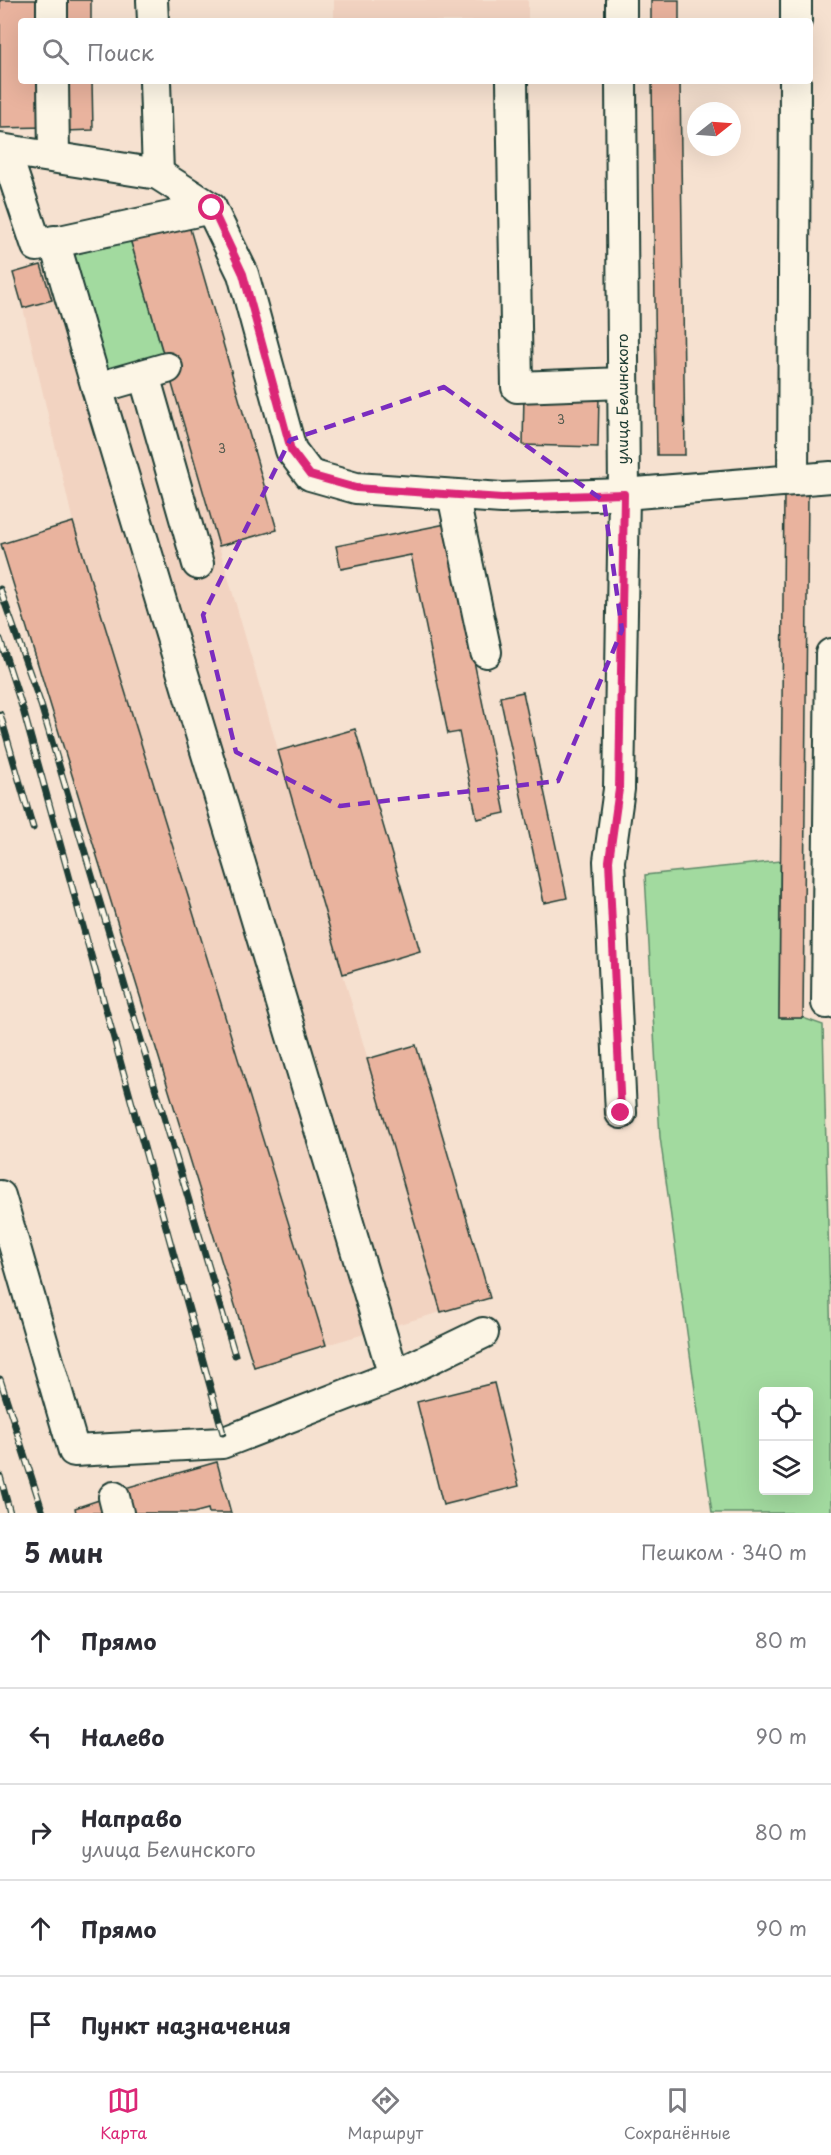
<!DOCTYPE html>
<html lang="ru">
<meta charset="utf-8">
<style>
:root{--surface:#fff;--page:#f2f2f3;--text:#2b2b33;--muted:#7c7c81;--line:#e1e1e2;--accent:#db2777}
body{margin:0;font-family:"Playpen Sans",sans-serif;background:var(--page);color:var(--text)}
.controls{position:absolute;right:18px;bottom:18px;display:grid;overflow:hidden;border-radius:6px;box-shadow:0 6px 24px #0002}
.controls button{width:54px;height:54px;display:grid;place-items:center;padding:0;border:0;border-bottom:2px solid var(--line);background:var(--surface);color:var(--text);font:30px sans-serif}
.compass{position:absolute;left:687px;top:102px;width:54px;height:54px;border-radius:50%;background:var(--surface);box-shadow:0 6px 24px #0002;rotate:73deg}
.stop{position:absolute;width:18px;height:18px;margin:-14px;border:4px solid #db2777;border-radius:50%;background:#fff}
.stop.end{background:#db2777;border-color:#fff;box-shadow:0 2px 6px #0008}
.list{margin:0;padding:0;list-style:none}
h2{display:flex;justify-content:space-between;align-items:center;height:78px;margin:0;padding:0 24px;font-size:26px}
h2 small{font-size:20px;font-weight:400;color:var(--muted)}
.list li{display:grid;grid-template-columns:39px 1fr auto;gap:18px;align-items:center;box-sizing:border-box;height:96px;padding:0 24px;border-top:2px solid var(--line)}
.list b{display:block;font-size:22px;white-space:nowrap}
.list p{margin:0;font-size:20px;white-space:nowrap;color:var(--muted)}
.list em{font-size:20px;font-style:normal;color:var(--muted)}
.icon{flex:none;width:33px;height:33px;fill:none;stroke:currentColor;stroke-width:2;stroke-linecap:round;stroke-linejoin:round}
.map{position:relative;flex:none;width:831px;height:1513px;overflow:hidden}
.search{position:absolute;background:var(--surface);box-shadow:0 6px 24px #0002;left:18px;right:18px;top:18px;height:66px;display:flex;align-items:center;gap:15px;box-sizing:border-box;padding:0 21px;border-radius:6px;color:var(--muted);font-size:22px}
.sheet{height:558px;background:var(--surface)}
nav{display:flex;justify-content:space-around;align-items:center;box-sizing:border-box;height:84px;border-top:2px solid var(--line);background:var(--surface);font-size:16px;color:var(--muted)}
nav a{display:grid;justify-items:center;gap:3px}
nav .on{color:var(--accent)}
.map>svg:first-child{display:block}
</style>
<div class="map">
<svg width="831" height="1513" viewBox="0 0 831 1513">
<rect width="100%" height="100%" fill="#f6e1d0"/>
<filter id="ink" filterUnits="userSpaceOnUse"><feTurbulence type="fractalNoise" baseFrequency=".0167" numOctaves="2"/><feDisplacementMap in="SourceGraphic" scale="12" xChannelSelector="R" yChannelSelector="G"/><feConvolveMatrix kernelMatrix="1 2 1 2 8 2 1 2 1" color-interpolation-filters="sRGB"/></filter>
<g filter="url(#ink)">
<!-- built -->
<g fill="#f2d3c1">
<rect x="334" y="0" width="194" height="21"/>
<polygon points="130,239 441,1312 326,1345 73,522 23,308 52,300 41,265"/>
</g>
<!-- green -->
<g fill="#a2da9f" stroke="#608c6a" stroke-width="1.5" fill-rule="evenodd">
<polygon points="130,239 167,368 101,383 60,259"/>
<path d="M780,861L779,1018H803L823,1025L831,1346V1513H712L660,1137L645,875ZM764,1392H808V1490H764Z"/>
</g>
<!-- building -->
<g fill="#e9b39e" stroke="#1f3d34" stroke-width="1.5">
<polygon points="0,0 41,0 41,21 21,21 21,81 43,81 44,127 0,128"/>
<rect x="63" y="0" width="28" height="21"/>
<rect x="651" y="0" width="28" height="21"/>
<polygon points="64,81 92,81 93,130 65,131"/>
<polygon points="652,81 680,81 685,455 657,455"/>
<polygon points="188,222 277,530 219,546 130,239"/>
<polygon points="41,265 52,300 23,308 13,273"/>
<polygon points="524,394 599,395 598,447 523,445"/>
<polygon points="784,493 808,493 803,1018 779,1018"/>
<polygon points="73,522 326,1345 254,1367 1,544"/>
<polygon points="446,524 505,813 477,819 459,732 448,734 411,555 341,569 336,546"/>
<polygon points="523,692 567,898 544,903 500,697"/>
<polygon points="355,729 420,951 343,974 278,751"/>
<polygon points="416,1045 490,1298 441,1312 367,1059"/>
<polygon points="494,1383 519,1486 443,1505 417,1402"/>
<polygon points="217,1462 231,1513 209,1513 208,1509 193,1513 132,1513 125,1488"/>
<polygon points="99,1500 103,1513 76,1513 75,1508"/>
</g>
<g fill="none" stroke-linecap="round" stroke-linejoin="round">
<!-- minor casing -->
<g stroke="#1f3d34" stroke-width="34">
<g id="minor">
<polyline points="52,0 52,21"/>
<polyline points="152,0 153,21"/>
<polyline points="621,0 621,21"/>
<polyline points="796,21 796,0"/>
<polyline points="53,81 54,156"/>
<polyline points="155,81 158,174"/>
<polyline points="512,81 517,387 623,383"/>
<polyline points="621,81 624,494 619,789 609,861 621,1113"/>
<polyline points="0,149 158,174 211,208"/>
<polyline points="5,151 37,246 211,208 243,274 291,450 310,475 356,488 502,498 624,494 831,477"/>
<polyline points="54,241 97,388 167,368"/>
<polyline points="144,375 198,564"/>
<polyline points="97,388 394,1376"/>
<polyline points="793,480 795,81"/>
<polyline points="453,495 486,652"/>
<polyline points="827,1003 831,654"/>
<polyline points="0,1196 74,1451 222,1443 394,1376 483,1333"/>
<polyline points="114,1497 118,1513"/>
</g>
</g>
<!-- minor -->
<use href="#minor" stroke="#fcf5e5" stroke-width="30"/>
<!-- rail casing -->
<g stroke="#1f3d34" stroke-width="7">
<g id="rail">
<polyline points="0,589 41,705 235,1355"/>
<polyline points="0,639 24,713 223,1433"/>
<polyline points="0,714 33,828"/>
<polyline points="0,1379 43,1513"/>
<polyline points="0,1476 10,1513"/>
</g>
</g>
<!-- rail -->
<use href="#rail" stroke="#fcf5e5" stroke-width="4.5" stroke-dasharray="14" stroke-linecap="butt"/>
</g>
</g>
<g fill="none" stroke-linecap="round" stroke-linejoin="round" filter="url(#ink)">
<!-- route -->
<polyline stroke="#db2777" stroke-width="8" points="212,208 243,274 291,450 310,475 356,488 502,498 624,494 619,789 609,861 621,1113"/>
</g>
<!-- marked area -->
<path fill="none" stroke="#7b2cbf" stroke-width="4.5" stroke-dasharray="12 8" stroke-linejoin="round" d="M444,387L604,501L622,630L558,781L340,806L236,752L203,615L290,440Z"/>
<g text-anchor="middle" stroke-width="5" stroke-linejoin="round" paint-order="stroke">
<!-- number labels -->
<g font-size="12" fill="#525a4e">
<text x="561" y="424">3</text>
<text x="222" y="453">3</text>
</g>
<!-- street labels -->
<g font-size="15" fill="#1f3d34" stroke="#fcf5e5">
<text transform="translate(623 399) rotate(-90)" y="5">улица Белинского</text>
</g>
</g>
</svg>
<div class="controls">
<button><svg class="icon" aria-label="locate" viewBox="0 0 24 24"><circle cx="12" cy="12" r="6"/><path d="M12 2v4M12 18v4M2 12h4M18 12h4"/></svg></button>
<button><svg class="icon" aria-label="layers" viewBox="0 0 24 24"><path d="M12 4l9 5-9 5-9-5zM3 14l9 5 9-5"/></svg></button>
</div>
<svg class="compass" viewBox="-18 -18 36 36"><path d="M0-13l5 13h-10z" fill="#e53935"/><path d="M0 13l5-13h-10z" fill="#7c7c81"/></svg>
<div class="stop" style="left:212px;top:208px"></div>
<div class="stop end" style="left:621px;top:1113px"></div>
<div class="search"><svg class="icon" aria-label="search" viewBox="0 0 24 24"><circle cx="10" cy="10" r="6"/><path d="M15 15l6 6"/></svg>Поиск</div>
</div>
<section class="sheet">
<h2>5 мин<small>Пешком · 340 m</small></h2>
<ul class="list">
<li><svg class="icon" aria-label="ahead" viewBox="0 0 24 24"><path d="M12 20V5M6 11l6-6 6 6"/></svg><div><b>Прямо</b></div><em>80 m</em></li>
<li><svg class="icon" aria-label="left" viewBox="0 0 24 24"><path d="M17 20v-9H6M10 6l-5 5 5 5"/></svg><div><b>Налево</b></div><em>90 m</em></li>
<li><svg class="icon" aria-label="right" viewBox="0 0 24 24"><path d="M7 20v-9h11M14 6l5 5-5 5"/></svg><div><b>Направо</b><p>улица Белинского</p></div><em>80 m</em></li>
<li><svg class="icon" aria-label="ahead" viewBox="0 0 24 24"><path d="M12 20V5M6 11l6-6 6 6"/></svg><div><b>Прямо</b></div><em>90 m</em></li>
<li><svg class="icon" aria-label="arrive" viewBox="0 0 24 24"><path d="M6 21V4h12l-3 4 3 4H6"/></svg><div><b>Пункт назначения</b></div></li>
</ul>
</section>
<nav>
<a class="on"><svg class="icon" aria-label="map" viewBox="0 0 24 24"><path d="M3 6l6-2 6 2 6-2v14l-6 2-6-2-6 2zM9 4v14M15 6v14"/></svg>Карта</a>
<a><svg class="icon" aria-label="directions" viewBox="0 0 24 24"><path d="M12 3l9 9-9 9-9-9zM9 14v-3h6M13 9l2 2-2 2"/></svg>Маршрут</a>
<a><svg class="icon" aria-label="saved" viewBox="0 0 24 24"><path d="M7 4h10v16l-5-4-5 4z"/></svg>Сохранённые</a>
</nav>
